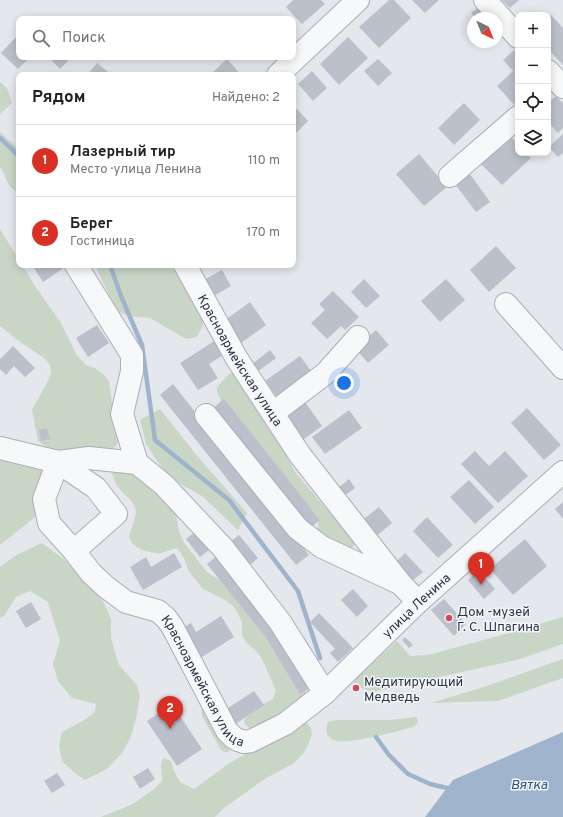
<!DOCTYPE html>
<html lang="ru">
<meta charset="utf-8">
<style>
:root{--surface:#fff;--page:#f2f2f2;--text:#222;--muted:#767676;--line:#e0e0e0;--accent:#d93025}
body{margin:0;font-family:Overpass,sans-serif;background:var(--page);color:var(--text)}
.controls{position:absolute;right:12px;top:12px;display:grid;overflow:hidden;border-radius:8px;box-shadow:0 2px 10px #0003}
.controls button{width:36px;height:36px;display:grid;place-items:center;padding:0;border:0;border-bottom:1px solid var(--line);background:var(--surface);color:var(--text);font:20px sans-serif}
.compass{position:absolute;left:467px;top:12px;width:36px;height:36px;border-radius:50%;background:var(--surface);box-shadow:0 2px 10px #0003;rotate:137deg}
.you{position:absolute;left:344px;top:383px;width:14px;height:14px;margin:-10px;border:3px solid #fff;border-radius:50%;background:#1a73e8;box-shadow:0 0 0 6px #1a73e833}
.badge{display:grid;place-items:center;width:26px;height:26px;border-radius:50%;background:var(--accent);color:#fff;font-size:13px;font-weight:700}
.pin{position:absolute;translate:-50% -33px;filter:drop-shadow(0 1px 2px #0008)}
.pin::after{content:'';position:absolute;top:21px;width:14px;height:12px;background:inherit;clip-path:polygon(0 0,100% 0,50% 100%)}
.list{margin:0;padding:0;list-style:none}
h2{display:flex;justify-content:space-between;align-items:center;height:52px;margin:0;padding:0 16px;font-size:17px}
h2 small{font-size:13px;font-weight:400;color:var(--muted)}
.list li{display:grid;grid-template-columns:26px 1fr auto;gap:12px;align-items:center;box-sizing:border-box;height:72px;padding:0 16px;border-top:1px solid var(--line)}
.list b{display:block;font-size:15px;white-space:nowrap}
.list p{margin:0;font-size:13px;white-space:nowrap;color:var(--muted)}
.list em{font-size:13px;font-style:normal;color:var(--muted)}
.icon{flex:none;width:22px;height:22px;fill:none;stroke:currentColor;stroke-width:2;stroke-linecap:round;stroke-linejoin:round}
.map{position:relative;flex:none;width:563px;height:817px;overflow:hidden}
.search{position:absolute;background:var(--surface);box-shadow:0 2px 10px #0003;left:16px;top:16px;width:280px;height:44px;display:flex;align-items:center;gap:10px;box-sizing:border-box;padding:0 14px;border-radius:8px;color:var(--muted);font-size:15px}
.panel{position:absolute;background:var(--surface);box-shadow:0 2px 10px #0003;left:16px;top:72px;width:280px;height:196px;border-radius:8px}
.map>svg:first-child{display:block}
</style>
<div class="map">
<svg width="563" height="817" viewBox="0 0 563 817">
<rect width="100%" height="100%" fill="#e4e7ec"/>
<!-- green -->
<g fill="#c9d6c5">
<polygon points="0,82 7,88 12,103 0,114"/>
<path d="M0,132L19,149V192C6,189 7,175 0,167Z"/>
<polygon points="0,229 19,260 19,265 22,265 35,286 61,323 76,354 86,365 95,368 102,373 109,381 114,417 119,431 118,442 113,450 67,452 51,450 38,441 32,410 48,381 51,372 50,365 44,358 16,339 0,326"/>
<polygon points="95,265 171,265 205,321 197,337 186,339 150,318 129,316 119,312 109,295"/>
<polygon points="231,373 235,374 249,390 296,473 329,512 345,523 355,542 354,546 349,553 317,532 319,518 240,427 224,407 217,392 217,387 228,375"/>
<polygon points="160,409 198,457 247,513 238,530 202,496 168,477 146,444 140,420"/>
<polygon points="0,452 38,464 45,472 45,487 35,517 0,545"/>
<path d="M125,465L175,507L179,532L185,544L207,572L228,585L307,689C299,713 272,720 251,730L245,724L244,720L259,706L273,699L276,691L266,668L261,657L255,650L246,642L242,635V623L237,611L232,605L225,600L203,589L190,573L188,570L184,558L177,548C172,549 166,552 161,553C158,554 155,553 151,552C142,550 131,547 129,536C131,529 136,517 136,511C135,501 124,495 119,488C115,484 114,478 112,474L114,470Z"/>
<polygon points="42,543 65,560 103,601 111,619 111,638 119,665 137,685 140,696 136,719 131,736 123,752 107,769 85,780 75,773 62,761 59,745 62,732 83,721 95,712 96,704 72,698 58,681 53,664 60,641 48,602 30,591 16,597 4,616 0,618 0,567 16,555"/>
<polygon points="563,617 563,644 520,659 373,692 353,685 356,678 397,641 410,656 428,655 516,631"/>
<polygon points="563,659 563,678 498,701 431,703 487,686"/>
<path d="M204,708L231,746V749L228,752H225L221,750L202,716C201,712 201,710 204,708Z"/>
<path d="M416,717L418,720L417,724L413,727C392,733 371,738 349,741C345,741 340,742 337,741C327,739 324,731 328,722L336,720H390Z"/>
<polygon points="298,722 307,723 311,728 312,734 308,745 303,754 293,764 266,778 224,808 215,817 101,817 133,804 154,789 162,781 161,765 163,758 171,761 173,769 180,782 194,789 231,762 281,735"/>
</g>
<!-- water -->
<polygon fill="#9fb4cc" points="563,732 563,817 425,817 453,780"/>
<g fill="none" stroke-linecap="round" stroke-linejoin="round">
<!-- stream -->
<g stroke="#9fb4cc" stroke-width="4.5">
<polyline points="0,138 19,156"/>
<polyline points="110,265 121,296 142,345 155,440 229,500 298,591 320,658"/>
<polyline points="376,737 389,755 408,774 430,784 447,788 452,790"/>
</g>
</g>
<!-- building -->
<g fill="#bbc0ca">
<polygon points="293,0 321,0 325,4 302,24 286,7"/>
<polygon points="389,0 394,0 411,18 379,48 359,27"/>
<polygon points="412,0 439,0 425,13"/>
<polygon points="502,0 519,0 510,8"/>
<polygon points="477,8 483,14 479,18 475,18 471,13"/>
<polygon points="551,15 563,28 563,65 548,49 548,18"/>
<polygon points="19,34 19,57 30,57 18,69 1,53"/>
<polygon points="348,37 368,58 339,85 320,64"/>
<polygon points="514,50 518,54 518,109 497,86 513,71 503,60"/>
<polygon points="48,57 72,57 60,69"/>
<polygon points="227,59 241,75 210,75"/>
<polygon points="378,59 392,73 378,86 364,71"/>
<polygon points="97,63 112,75 87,75"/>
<polygon points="312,71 327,88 313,101 298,84"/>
<polygon points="556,96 563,103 563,128 558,133 548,122 548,103"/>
<polygon points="464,103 480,120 454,145 438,128"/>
<polygon points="297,109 308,121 293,136 293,112"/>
<polygon points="563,134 563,153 558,157 549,147"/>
<polygon points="510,136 518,144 518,153 526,153 531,158 502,185 481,164"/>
<polygon points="419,154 447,187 424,206 396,174"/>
<polygon points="470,174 490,202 476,212 455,184"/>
<polygon points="496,246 516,268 489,292 470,270"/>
<polygon points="32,265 68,265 43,282"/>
<polygon points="222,270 231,286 212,297 202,281"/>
<polygon points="364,279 380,296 366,308 351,292"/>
<polygon points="446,279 465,300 440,322 421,301"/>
<polygon points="333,291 359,317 345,330 341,326 327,339 311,323 325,310 319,304"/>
<polygon points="250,302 266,325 241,343 224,321"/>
<polygon points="97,325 109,343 88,357 76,338"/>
<polygon points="376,330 389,345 368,363 355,348"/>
<polygon points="216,340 225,354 209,364 218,378 198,390 180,363"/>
<polygon points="13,346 35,368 25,377 14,366 6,375 0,369 0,359"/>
<polygon points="270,350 276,358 257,372 252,364"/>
<polygon points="300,356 311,371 277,397 265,381"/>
<polygon points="173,384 309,555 296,565 160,395"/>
<polygon points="224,399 320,520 309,529 213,408"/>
<polygon points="303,399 322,426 300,442 280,415"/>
<polygon points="527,408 561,445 544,460 511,423"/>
<polygon points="349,410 362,428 325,454 312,437"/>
<polygon points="47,428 50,439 41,441 39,430"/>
<polygon points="475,451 489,466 505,451 528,476 498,503 461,464"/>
<polygon points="349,479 355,488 344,496 338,488"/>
<polygon points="469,480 494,507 475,524 450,497"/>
<polygon points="563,502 563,519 555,509"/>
<polygon points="379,507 392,523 374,538 361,521"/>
<polygon points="427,517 453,545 438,558 413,531"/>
<polygon points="199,529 213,547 200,557 186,539"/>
<polygon points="239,535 258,558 248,567 229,543"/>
<polygon points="525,539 547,566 513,595 490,569"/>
<polygon points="174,553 182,567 143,590 130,567 146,557 151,567"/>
<polygon points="405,553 423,572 412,581 395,563"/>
<polygon points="219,554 314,686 300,694 265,636 207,564"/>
<polygon points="479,571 495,589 484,599 468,580"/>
<polygon points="353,589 368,606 357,617 341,600"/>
<polygon points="444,599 466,624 454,636 431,610"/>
<polygon points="31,602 41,619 26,628 16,611"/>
<polygon points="319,613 353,648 338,662 330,653 335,649 310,622"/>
<polygon points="221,616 234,637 197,660 179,630 191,623 196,632"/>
<polygon points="405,637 413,645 409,648 402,640"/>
<polygon points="254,691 264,705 231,727 222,712"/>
<polygon points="172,704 202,749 177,766 147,721"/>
<polygon points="148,768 155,779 140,789 133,777"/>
<polygon points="57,773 65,785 52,793 44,781"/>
</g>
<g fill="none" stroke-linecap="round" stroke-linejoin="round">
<!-- minor casing -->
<g stroke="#a9aeb7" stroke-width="24">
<g id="minor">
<polyline points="485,0 518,37"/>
<polyline points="548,71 563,87"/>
<polyline points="278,75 358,0"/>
<polyline points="450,176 518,117"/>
<polyline points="76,265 132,355 132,371 122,414 137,463"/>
<path id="s1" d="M185,265L237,359L300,455L400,583L418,602"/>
<polyline points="506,304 563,368"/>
<polyline points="273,413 326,373 358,337"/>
<polyline points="206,415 298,529 322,547 397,582"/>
<polyline points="0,448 58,462 89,458 137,463"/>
<polyline points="137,463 164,485 223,548 280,622 325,693"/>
<path id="s2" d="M74,551L116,514L96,488L58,462L44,499L49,523L74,551L91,573L106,587L126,602L158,611L166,618L172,626L227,731L233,737L238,740L244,742L251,741L285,724L325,693L418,602L563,472"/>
</g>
</g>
<!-- minor -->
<use href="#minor" stroke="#f7f8fa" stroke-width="22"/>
</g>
<!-- markers -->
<g fill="#d1495b" stroke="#f4f6f9" stroke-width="1.5">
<circle cx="449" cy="618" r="4"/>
<circle cx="356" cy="688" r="4"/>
</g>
<g text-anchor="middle" stroke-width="3" stroke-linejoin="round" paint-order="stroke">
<!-- street labels -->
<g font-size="13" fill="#2b3445" stroke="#f4f6f9">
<text dy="5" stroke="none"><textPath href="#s1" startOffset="110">Красноармейская улица</textPath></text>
<text dy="5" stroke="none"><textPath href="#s2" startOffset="725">улица Ленина</textPath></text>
<text dy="5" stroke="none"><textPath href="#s2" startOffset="427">Красноармейская улица</textPath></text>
</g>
<!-- poi labels -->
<g font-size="13" fill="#2b3445" stroke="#f4f6f9" text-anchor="start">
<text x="457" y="616">Дом -музей<tspan x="457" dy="15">Г. С. Шпагина</tspan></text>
<text x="364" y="686">Медитирующий<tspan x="364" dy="15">Медведь</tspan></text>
</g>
<!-- water labels -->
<g font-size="14" font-style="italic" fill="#34527a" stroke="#f4f6f9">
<text x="529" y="789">Вятка</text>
</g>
</g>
</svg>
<div class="controls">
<button>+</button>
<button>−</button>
<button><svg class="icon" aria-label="locate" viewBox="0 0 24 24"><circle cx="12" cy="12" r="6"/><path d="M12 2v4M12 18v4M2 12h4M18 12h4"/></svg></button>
<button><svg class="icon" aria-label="layers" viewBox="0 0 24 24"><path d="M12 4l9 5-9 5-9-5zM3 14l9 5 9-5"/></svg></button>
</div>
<svg class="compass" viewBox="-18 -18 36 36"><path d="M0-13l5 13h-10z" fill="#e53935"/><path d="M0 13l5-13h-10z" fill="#767676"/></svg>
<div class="you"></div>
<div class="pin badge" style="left:481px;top:585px">1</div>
<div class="pin badge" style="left:170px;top:729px">2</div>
<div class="search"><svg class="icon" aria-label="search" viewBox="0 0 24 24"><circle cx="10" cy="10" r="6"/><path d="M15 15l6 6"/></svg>Поиск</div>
<section class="panel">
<h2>Рядом<small>Найдено: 2</small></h2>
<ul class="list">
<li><span class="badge">1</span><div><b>Лазерный тир</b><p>Место · улица Ленина</p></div><em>110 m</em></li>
<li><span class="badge">2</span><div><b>Берег</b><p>Гостиница</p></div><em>170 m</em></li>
</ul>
</section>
</div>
